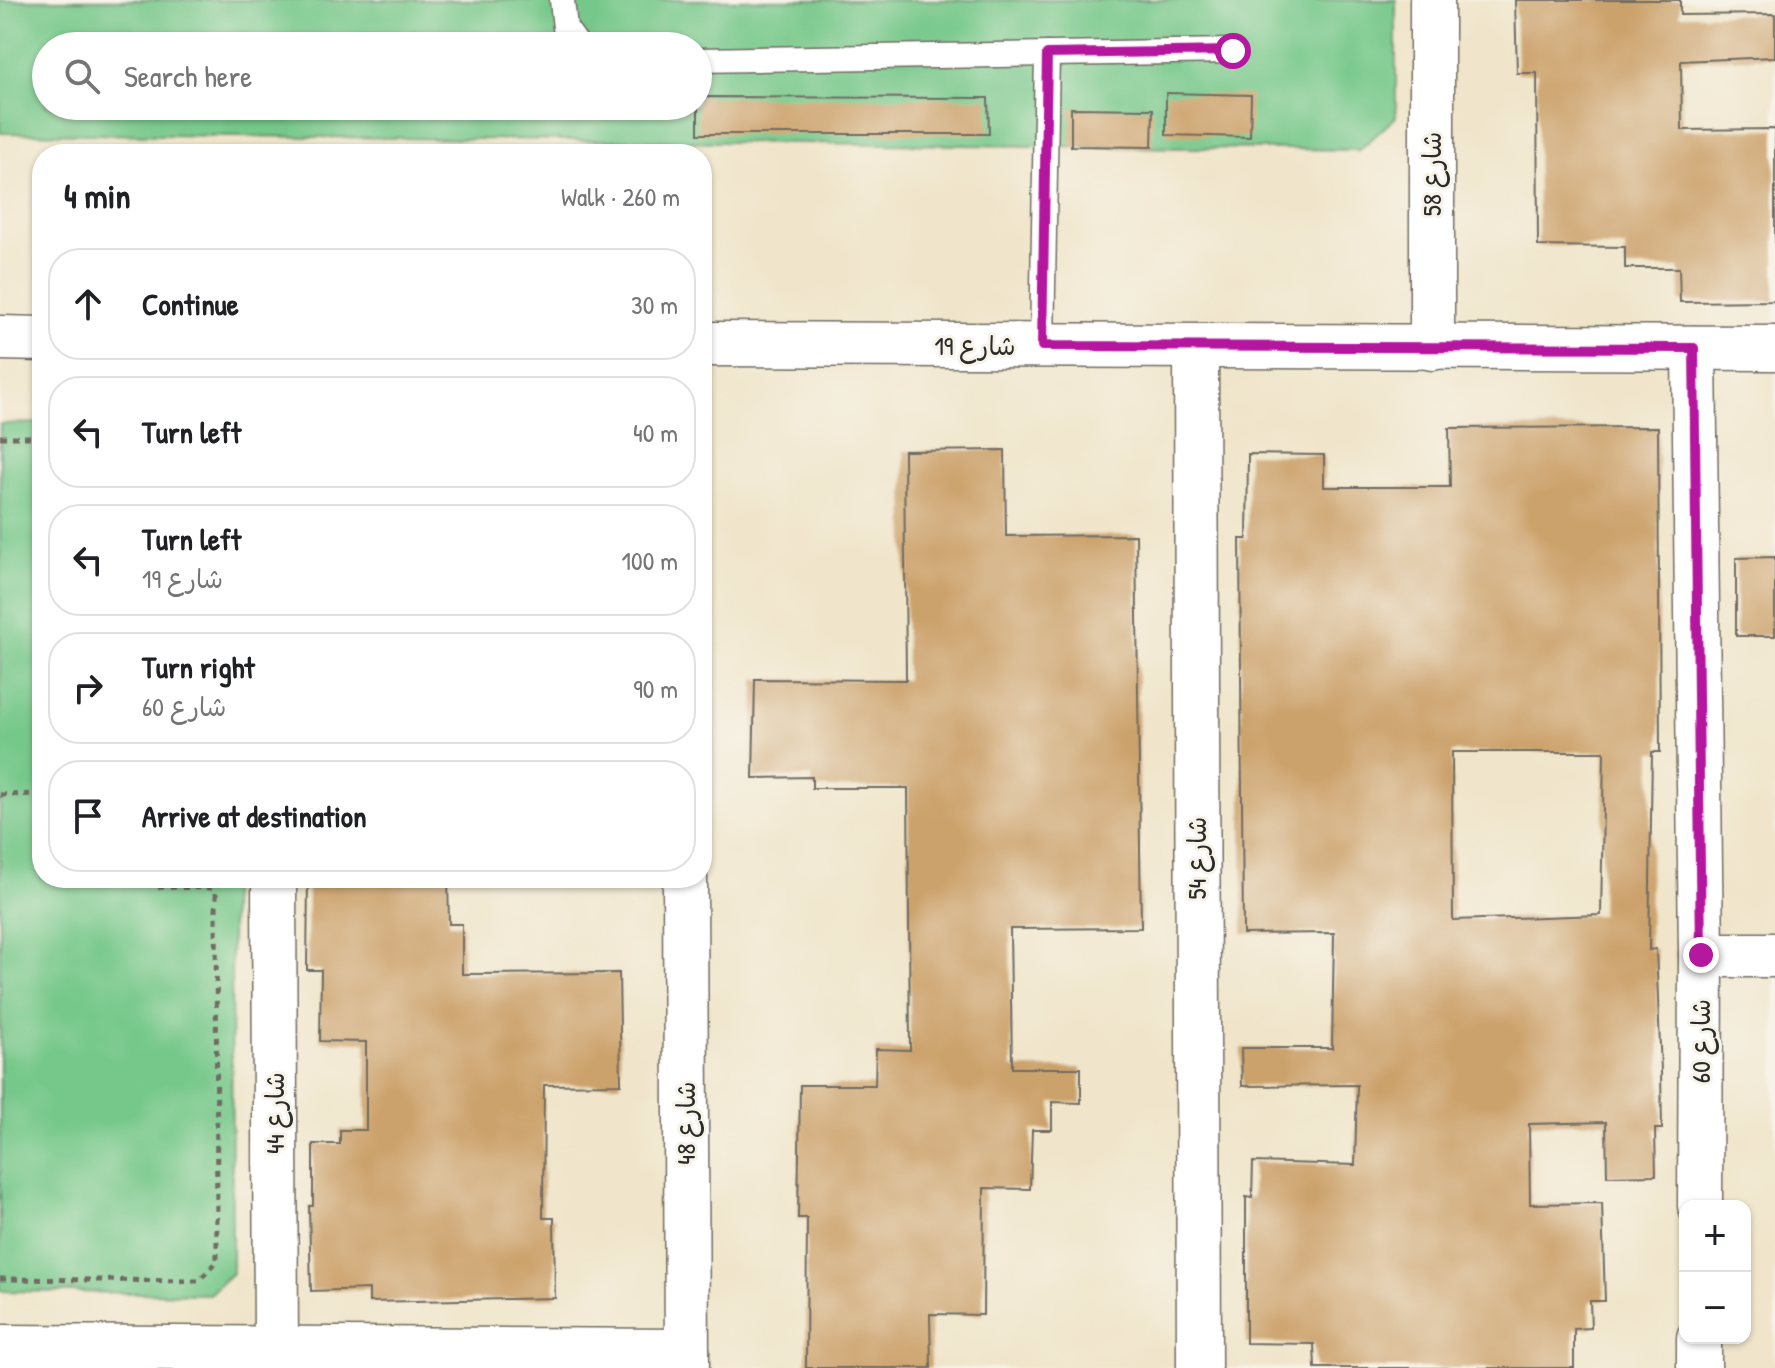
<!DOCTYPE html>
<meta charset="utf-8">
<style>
:root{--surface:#fff;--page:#f2f2f2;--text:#202124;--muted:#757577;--line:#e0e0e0}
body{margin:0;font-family:"Patrick Hand","Playpen Sans Arabic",sans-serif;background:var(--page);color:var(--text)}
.controls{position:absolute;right:24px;bottom:24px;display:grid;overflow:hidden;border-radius:16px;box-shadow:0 2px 6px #0004}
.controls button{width:72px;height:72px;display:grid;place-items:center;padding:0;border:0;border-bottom:2px solid var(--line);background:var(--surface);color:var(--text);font:40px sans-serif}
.stop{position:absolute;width:24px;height:24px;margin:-18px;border:6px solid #b5179e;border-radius:50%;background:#fff}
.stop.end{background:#b5179e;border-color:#fff;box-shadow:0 2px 8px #0008}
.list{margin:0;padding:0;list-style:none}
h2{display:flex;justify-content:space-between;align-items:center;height:104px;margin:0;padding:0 32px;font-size:34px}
h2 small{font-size:26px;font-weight:400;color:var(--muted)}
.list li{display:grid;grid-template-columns:52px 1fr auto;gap:24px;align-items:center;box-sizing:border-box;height:112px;margin:0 16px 16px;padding:0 16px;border:2px solid var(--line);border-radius:32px}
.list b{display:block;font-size:30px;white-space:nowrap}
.list p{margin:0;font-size:26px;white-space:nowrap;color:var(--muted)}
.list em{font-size:26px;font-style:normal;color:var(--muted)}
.icon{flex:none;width:44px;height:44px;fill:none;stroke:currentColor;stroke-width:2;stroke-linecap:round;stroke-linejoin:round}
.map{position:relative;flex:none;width:1775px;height:1368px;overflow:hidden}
.search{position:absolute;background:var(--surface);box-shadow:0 2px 6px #0004;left:32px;top:32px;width:680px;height:88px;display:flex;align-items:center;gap:20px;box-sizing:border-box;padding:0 28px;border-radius:44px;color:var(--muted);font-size:30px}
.panel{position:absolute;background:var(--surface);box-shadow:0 2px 6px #0004;left:32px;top:144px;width:680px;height:744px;border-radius:32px}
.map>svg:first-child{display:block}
</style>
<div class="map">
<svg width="1775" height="1368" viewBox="0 0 1775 1368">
<rect width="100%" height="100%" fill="#f7f3e8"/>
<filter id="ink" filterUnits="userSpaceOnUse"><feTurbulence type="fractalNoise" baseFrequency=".0125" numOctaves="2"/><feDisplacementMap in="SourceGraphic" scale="16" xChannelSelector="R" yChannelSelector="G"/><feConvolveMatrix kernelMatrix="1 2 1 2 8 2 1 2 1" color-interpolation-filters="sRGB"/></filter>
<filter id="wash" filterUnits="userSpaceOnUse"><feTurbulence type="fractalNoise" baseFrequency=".006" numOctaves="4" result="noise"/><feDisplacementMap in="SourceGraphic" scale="32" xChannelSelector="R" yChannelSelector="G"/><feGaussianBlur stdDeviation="1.8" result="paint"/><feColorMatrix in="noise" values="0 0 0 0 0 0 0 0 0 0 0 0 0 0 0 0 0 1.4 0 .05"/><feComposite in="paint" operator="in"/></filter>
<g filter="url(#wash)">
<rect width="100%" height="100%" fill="#f0e5ca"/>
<!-- garden -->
<g fill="#76c88a" stroke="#507a5a" stroke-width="2" fill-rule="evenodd">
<path d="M0,0H1396V117L1359,150L0,133ZM46,46H698V106H46Z"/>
<polygon points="42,423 42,878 231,878 232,1273 209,1294 0,1291 0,424"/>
</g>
<g id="blocks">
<!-- building -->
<g fill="#cca26c" fill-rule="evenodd">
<polygon points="1515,0 1680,0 1680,15 1775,14 1775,57 1681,61 1682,130 1775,129 1775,301 1680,302 1679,268 1625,268 1625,247 1538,246 1537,73 1517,73"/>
<polygon points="1166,93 1251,95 1250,137 1166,135"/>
<polygon points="698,97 988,98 989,134 698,134"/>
<polygon points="1071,108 1153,109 1152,147 1071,146"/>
<path d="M1658,427L1660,752H1652L1649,950L1656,949L1661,1071L1662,1129H1655L1656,1175L1607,1176L1606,1122L1529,1124L1530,1204L1602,1203L1605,1301H1590L1591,1328L1574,1329V1368H1315L1314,1344L1246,1343V1197L1252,1198L1253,1162L1355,1165L1357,1085L1242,1086L1241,1048H1332L1334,933L1243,934L1240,539H1247L1248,454L1324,455V487H1450L1449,428ZM1452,752H1604L1601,915L1453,920Z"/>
<polygon points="1005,450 1006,536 1136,535 1141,928 1010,929 1012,1068 1081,1068 1081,1103 1052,1102 1052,1130 1032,1130 1030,1189 984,1188 983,1315 930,1314 931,1368 806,1368 807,1218 798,1218 800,1085 875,1085 876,1049 910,1050 908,788 812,788 812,777 753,778 755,679 906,680 904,451"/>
<polygon points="1775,557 1775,636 1736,636 1736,558"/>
<polygon points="308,878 448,878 449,924 462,924 462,974 619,973 621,1084 544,1085 543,1218 554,1218 555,1298 369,1302 369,1289 311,1291 309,1206 313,1206 313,1144 340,1144 340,1130 366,1130 366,1042 320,1041 321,970 307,970"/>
</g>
</g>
</g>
<g filter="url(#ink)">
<use href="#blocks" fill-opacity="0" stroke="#706c63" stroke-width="2"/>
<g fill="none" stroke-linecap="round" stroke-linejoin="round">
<!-- service casing -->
<g stroke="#706c63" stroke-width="27">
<g id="service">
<polyline points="562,0 565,28 578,46"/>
<polyline points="698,60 1233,51"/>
<polyline points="1042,346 1047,54"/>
</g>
</g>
<!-- minor casing -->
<g stroke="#706c63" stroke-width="47">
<g id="minor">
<polyline points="1432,0 1432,348"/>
<polyline points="0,338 42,339"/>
<polyline points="702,344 1775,348"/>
<polyline points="1196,347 1199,1368"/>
<polyline points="1694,348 1701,955 1700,1206"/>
<polyline points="274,878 276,1348"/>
<polyline points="685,878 687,1368"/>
<polyline points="1701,955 1775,955"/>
<polyline points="0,1347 687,1351"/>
<polyline points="1699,1368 1699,1338"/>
</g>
</g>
<!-- path -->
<g stroke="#706c63" stroke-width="5" stroke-dasharray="6 6" stroke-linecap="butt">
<polyline points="0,437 42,437"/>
<polyline points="0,795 42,794"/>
<polyline points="154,878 155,887 216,888"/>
<polyline points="0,1279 198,1281 217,1262 216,878"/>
</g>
<!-- service -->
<use href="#service" stroke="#fff" stroke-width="24"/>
<!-- minor -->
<use href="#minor" stroke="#fff" stroke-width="44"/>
</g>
</g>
<g fill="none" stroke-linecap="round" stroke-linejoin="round" filter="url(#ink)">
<!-- route -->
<polyline stroke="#b5179e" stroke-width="10" points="1233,51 1047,54 1042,346 1694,348 1701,955"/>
</g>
<g text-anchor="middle" stroke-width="6" stroke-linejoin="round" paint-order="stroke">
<!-- street labels -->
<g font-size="26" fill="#2b2b2b" stroke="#f7f3e8">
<text transform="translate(1432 174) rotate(-90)" y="9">شارع 58</text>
<text x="975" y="355">شارع 19</text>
<text transform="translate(1197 858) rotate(-90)" y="9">شارع 54</text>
<text transform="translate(1701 1041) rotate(-90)" y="9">شارع 60</text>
<text transform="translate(275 1113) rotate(-90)" y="9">شارع 44</text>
<text transform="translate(686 1123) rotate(-90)" y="9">شارع 48</text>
</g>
</g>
</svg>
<div class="controls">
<button>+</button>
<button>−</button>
</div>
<div class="stop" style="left:1233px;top:51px"></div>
<div class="stop end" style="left:1701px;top:955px"></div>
<div class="search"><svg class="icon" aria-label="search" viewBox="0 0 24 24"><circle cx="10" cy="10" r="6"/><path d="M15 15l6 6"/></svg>Search here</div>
<section class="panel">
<h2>4 min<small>Walk · 260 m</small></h2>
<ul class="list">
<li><svg class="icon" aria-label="ahead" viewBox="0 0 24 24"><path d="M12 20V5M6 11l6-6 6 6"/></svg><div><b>Continue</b></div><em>30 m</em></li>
<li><svg class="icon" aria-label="left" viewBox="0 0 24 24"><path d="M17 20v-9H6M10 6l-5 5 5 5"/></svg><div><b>Turn left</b></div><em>40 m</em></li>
<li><svg class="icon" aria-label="left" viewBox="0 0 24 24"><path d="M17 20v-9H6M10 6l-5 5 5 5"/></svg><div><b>Turn left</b><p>شارع 19</p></div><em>100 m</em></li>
<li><svg class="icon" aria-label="right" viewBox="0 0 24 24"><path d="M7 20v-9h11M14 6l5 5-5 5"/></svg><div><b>Turn right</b><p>شارع 60</p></div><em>90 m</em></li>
<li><svg class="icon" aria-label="arrive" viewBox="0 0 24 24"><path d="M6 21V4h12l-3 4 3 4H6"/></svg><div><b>Arrive at destination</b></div></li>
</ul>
</section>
</div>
